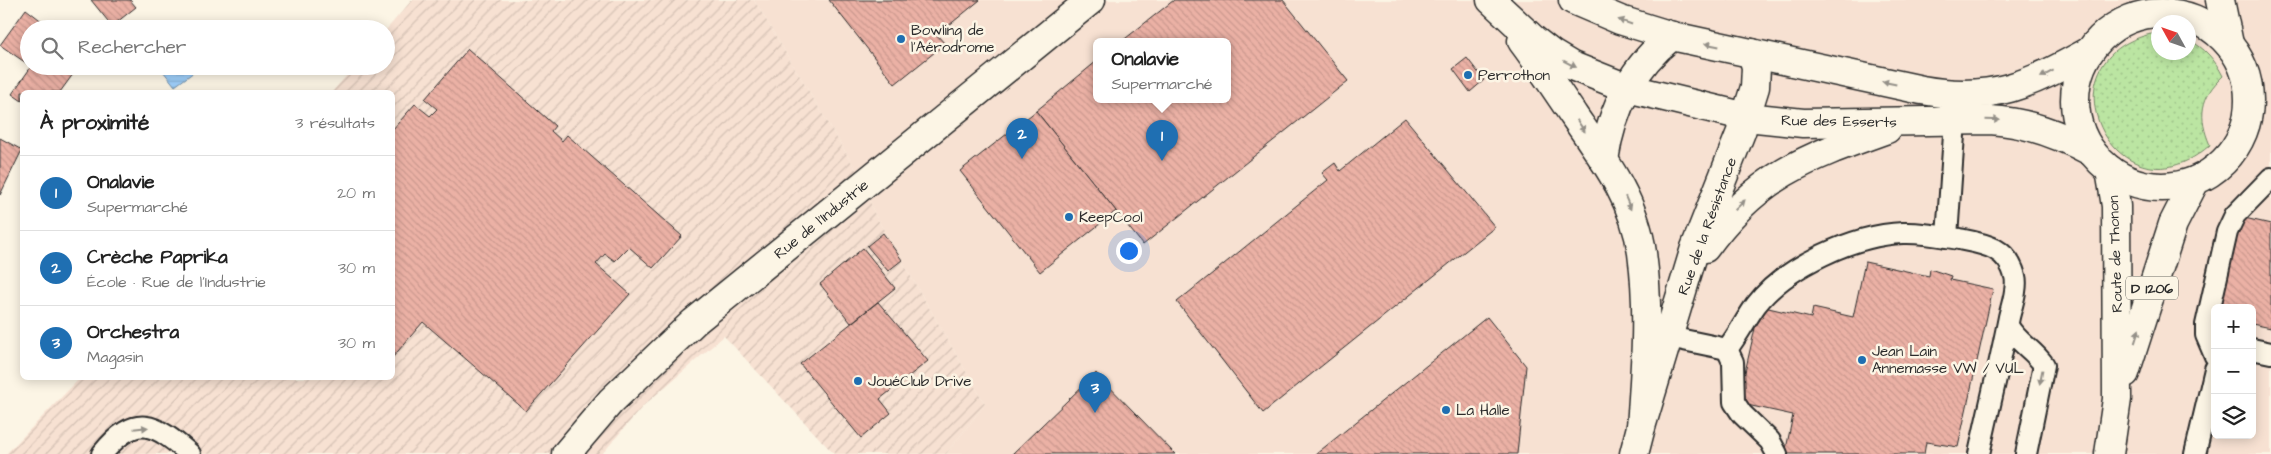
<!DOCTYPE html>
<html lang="fr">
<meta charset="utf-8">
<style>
:root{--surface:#fff;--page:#f6f6f6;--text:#222;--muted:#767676;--line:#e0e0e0;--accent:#1f6fb2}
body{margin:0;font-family:"Architects Daughter",sans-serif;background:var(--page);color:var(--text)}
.controls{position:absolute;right:15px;bottom:15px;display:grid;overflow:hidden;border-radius:8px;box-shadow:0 2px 12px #0003}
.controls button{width:45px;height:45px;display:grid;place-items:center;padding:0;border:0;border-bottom:1px solid var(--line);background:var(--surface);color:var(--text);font:25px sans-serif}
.compass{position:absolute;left:2151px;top:15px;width:45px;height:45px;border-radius:50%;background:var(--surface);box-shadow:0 2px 12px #0003;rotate:310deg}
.you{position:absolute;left:1128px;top:250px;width:18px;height:18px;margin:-12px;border:4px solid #fff;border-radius:50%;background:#1a73e8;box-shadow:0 0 0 8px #1a73e833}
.badge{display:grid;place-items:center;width:32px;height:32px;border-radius:50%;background:var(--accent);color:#fff;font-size:16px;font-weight:700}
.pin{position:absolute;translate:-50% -41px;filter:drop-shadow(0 1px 2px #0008)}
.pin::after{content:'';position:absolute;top:26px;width:18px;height:15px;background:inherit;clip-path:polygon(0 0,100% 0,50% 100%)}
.popup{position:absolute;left:1093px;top:38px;width:138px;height:65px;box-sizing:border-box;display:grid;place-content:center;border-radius:8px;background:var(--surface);filter:drop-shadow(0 1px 4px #0005);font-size:16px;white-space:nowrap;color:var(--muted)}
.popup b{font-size:19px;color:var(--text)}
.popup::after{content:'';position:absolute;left:50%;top:100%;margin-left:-10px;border:10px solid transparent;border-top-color:var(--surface)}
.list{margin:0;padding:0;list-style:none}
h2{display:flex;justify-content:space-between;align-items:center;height:65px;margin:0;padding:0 20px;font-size:21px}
h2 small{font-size:16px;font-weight:400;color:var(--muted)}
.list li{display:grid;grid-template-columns:32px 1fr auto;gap:15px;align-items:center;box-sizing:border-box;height:75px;padding:0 20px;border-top:1px solid var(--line)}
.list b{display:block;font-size:19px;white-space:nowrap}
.list p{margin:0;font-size:16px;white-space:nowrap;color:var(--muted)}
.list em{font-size:16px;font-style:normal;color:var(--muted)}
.icon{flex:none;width:28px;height:28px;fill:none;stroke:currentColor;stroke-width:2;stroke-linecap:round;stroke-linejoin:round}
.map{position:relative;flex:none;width:2271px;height:454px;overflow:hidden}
.search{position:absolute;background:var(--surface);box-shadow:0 2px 12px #0003;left:20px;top:20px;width:375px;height:55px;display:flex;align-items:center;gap:12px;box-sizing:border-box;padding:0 18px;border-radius:28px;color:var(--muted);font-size:19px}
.panel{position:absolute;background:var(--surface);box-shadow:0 2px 12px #0003;left:20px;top:90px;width:375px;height:290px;border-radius:8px}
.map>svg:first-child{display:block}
</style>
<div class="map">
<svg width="2271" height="454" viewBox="0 0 2271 454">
<defs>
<pattern id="industrial-furrows" width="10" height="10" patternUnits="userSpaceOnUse" patternTransform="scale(1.25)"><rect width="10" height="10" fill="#f7e1d2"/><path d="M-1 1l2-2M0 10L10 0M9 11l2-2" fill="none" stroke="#d4c1b4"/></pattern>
<pattern id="grass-dots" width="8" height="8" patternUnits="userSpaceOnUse" patternTransform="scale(1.25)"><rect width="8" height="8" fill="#bbe5a2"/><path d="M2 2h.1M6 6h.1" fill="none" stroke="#a1c58c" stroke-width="1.8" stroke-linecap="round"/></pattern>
<pattern id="water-rules" width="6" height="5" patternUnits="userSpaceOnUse" patternTransform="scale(1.25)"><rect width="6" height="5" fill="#9fd0fb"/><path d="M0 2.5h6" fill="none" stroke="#89b3d7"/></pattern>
<pattern id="building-back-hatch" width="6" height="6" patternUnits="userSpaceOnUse" patternTransform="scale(1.25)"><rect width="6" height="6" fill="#ebb1a5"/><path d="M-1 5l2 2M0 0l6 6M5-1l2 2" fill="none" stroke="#ca988e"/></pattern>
</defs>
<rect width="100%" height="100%" fill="#fcf5e5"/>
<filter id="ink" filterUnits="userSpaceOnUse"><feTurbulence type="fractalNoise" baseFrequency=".02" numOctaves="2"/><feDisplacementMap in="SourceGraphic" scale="10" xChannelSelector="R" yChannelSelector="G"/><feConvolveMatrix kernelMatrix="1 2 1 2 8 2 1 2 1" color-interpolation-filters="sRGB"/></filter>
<g filter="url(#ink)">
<!-- built -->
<path fill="#f7e1d2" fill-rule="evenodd" d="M754,0H2271V454H946L985,404L874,213L864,183ZM2158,22H2188V52H2158ZM1097,42H1227V100H1097ZM2215,308H2252V435H2215Z"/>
<!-- industrial -->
<polygon fill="url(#industrial-furrows)" points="412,0 754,0 864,183 874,213 985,404 946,454 834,454 724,336 643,406 602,454 6,454 80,378 392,378 392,92 332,92 355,66 386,66 386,30"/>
<!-- grass -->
<path fill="url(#grass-dots)" stroke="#738866" d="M2151,34H2158V52H2188L2189,40C2205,48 2215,60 2223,76C2200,97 2198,117 2210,145C2118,227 2035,61 2151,34Z"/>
<!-- water -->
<polygon fill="url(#water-rules)" stroke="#718ea8" points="159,66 189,66 194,72 175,86"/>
<!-- building -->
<g fill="url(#building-back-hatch)" stroke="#2b2b2b">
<polygon points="91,0 130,0 136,7 112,26"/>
<polygon points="829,0 980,0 937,35 945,44 895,84"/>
<polygon points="1174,0 1283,0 1348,81 1143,245 1036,111 1097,61 1097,100 1227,100 1227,42 1121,42"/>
<polygon points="26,9 52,29 29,29 29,65 0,45"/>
<polygon points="468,49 555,126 551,131 562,141 567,135 682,236 653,268 629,247 615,261 605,254 596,264 630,294 526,411 423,322 392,358 392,130 415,104 430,116 437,109 425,99"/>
<polygon points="1467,58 1484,80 1470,92 1453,69"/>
<polygon points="30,66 79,66 60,92 22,92 22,101 12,94 31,67"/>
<polygon points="1036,111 1116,211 1040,272 960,171"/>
<polygon points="1405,118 1495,227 1263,413 1177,302 1328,180 1322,173 1335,163 1340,171"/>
<polygon points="0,138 22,150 0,195"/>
<polygon points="2240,217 2271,224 2271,328 2252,324 2252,308 2217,308"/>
<polygon points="883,233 902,260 888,271 867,246"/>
<polygon points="863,248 895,288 851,323 820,284"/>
<polygon points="1865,262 1929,276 1930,269 1951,276 1950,280 1993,289 1958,447 1926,442 1924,454 1785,454 1793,415 1738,403 1760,306 1811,318 1813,308 1853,317"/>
<polygon points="878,302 928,361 880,399 891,413 861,438 800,364"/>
<polygon points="1487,317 1526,366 1517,454 1316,454"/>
<polygon points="1096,373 1175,454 1012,454"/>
</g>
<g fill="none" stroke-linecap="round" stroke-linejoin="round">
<!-- lane casing -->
<g stroke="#2b2b2b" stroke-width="24">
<g id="lane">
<polyline points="1947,237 1955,120"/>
<path d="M2008,326C2018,343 2033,349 2044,365L2026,454"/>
<polyline points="1669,337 1727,349"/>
<path d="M1727,349C1738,335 1746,319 1756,305C1786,266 1854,235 1903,233C1922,232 1940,236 1959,239C1985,244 2007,247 2015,276C2018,287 2012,305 2009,317C2000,363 1989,408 1979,454"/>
<polyline points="1727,349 1733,362 1734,402 1742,414 1770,441 1777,454"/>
<polyline points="2252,349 2271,353"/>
<polyline points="2215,356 2206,335 2206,325 2227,232 2235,215 2271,178"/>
<path d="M102,454C136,412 154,423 190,454"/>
<polyline points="2195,454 2215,369"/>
</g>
</g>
<!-- street casing -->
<g stroke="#2b2b2b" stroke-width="31">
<polyline id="street" points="566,454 611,401 694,322 1091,0"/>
</g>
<!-- secondary casing -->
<g stroke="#2b2b2b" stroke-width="31">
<g id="secondary">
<path d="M1491,0L1534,40L1552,54L1572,66L1627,88L1747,117L1803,123L1990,120C2027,122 2059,134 2092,152"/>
<path d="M1573,0L1620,20L1672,36L1922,90C1993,103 2030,84 2090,51"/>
<path d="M1522,41C1540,65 1557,91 1574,116C1603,158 1635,200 1642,253C1650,312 1645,369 1641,427"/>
<path d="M1604,160C1611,111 1632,67 1672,36"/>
<path d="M1705,248C1757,175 1806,158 1887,129"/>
<polyline points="1634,454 1641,427 1695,248 1741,132 1755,87 1756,67 1752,53"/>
</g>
</g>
<!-- primary casing -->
<g stroke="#2b2b2b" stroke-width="31">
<g id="primary">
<polyline points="2220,0 2229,44"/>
<circle cx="2162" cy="100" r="87"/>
<polyline points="2125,373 2173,224 2195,181"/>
<polyline points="2109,454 2117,399 2116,206 2110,170"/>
</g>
</g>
<!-- lane -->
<use href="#lane" stroke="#fcf5e5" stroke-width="20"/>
<!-- street -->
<use href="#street" stroke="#fcf5e5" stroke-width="28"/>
<!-- secondary -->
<use href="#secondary" stroke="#fcf5e5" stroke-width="28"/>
<!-- primary -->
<use href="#primary" stroke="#fcf5e5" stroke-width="28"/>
</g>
<!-- one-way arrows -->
<defs><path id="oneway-solid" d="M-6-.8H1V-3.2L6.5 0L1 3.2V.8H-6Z" transform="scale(1.25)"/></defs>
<g fill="#949088">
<use href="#oneway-solid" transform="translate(1625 22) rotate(-161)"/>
<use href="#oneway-solid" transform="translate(1712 45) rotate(-168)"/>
<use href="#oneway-solid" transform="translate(1570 64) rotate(27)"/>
<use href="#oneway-solid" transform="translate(2047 74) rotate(152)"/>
<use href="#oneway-solid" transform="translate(1889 83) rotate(-168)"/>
<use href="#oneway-solid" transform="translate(1993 120) rotate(2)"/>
<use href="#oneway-solid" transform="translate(1581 126) rotate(56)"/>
<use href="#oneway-solid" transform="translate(1628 203) rotate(67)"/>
<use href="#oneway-solid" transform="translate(1740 205) rotate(-45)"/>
<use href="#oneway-solid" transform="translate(2137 336) rotate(-72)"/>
<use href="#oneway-solid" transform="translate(2041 377) rotate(101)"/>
<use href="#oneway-solid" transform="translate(141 428) rotate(-6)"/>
</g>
</g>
<!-- markers -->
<g fill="#1f6fb2" stroke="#fcf5e5" stroke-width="2">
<circle cx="901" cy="39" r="5"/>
<circle cx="1468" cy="75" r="5"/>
<circle cx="1069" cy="217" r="5"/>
<circle cx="1862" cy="360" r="5"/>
<circle cx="858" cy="381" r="5"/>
<circle cx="1446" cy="410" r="5"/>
</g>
<g text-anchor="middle" stroke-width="5" stroke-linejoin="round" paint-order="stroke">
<!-- shield labels -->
<rect fill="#fcf5e5" stroke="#6a6863" stroke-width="1" x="2126" y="276.5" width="52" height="23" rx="4"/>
<g font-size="14" font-weight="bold" fill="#2b2b2b">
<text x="2152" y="293">D 1206</text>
</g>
<!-- poi labels -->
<g font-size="15" fill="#2b2b2b" stroke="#fcf5e5" text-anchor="start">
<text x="911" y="35">Bowling de<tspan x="911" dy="17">l'Aérodrome</tspan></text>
<text x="1478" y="80">Perrothon</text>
<text x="1079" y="222">KeepCool</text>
<text x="1872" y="356">Jean Lain<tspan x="1872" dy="17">Annemasse VW / VUL</tspan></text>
<text x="868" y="386">JouéClub Drive</text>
<text x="1456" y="415">La Halle</text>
</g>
<!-- street labels -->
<g font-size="15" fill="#2b2b2b" stroke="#fcf5e5">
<text transform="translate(1839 121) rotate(1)" y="5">Rue des Esserts</text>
<text transform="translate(821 219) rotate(-39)" y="5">Rue de l'Industrie</text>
<text transform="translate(1707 226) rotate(-70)" y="5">Rue de la Résistance</text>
<text transform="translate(2115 254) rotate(-92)" y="5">Route de Thonon</text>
</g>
</g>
</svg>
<div class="controls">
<button>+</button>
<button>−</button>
<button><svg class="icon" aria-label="layers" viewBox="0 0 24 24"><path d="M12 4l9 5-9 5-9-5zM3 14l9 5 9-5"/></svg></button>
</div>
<svg class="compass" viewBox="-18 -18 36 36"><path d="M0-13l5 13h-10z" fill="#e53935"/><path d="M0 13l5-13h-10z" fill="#767676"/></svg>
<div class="you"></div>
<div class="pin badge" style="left:1162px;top:161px">1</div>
<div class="popup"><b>Onalavie</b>Supermarché</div>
<div class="pin badge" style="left:1022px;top:159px">2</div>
<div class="pin badge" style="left:1095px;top:413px">3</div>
<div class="search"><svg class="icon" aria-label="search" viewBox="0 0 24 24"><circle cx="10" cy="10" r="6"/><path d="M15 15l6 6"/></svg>Rechercher</div>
<section class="panel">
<h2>À proximité<small>3 résultats</small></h2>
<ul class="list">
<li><span class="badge">1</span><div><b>Onalavie</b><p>Supermarché</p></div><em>20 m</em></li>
<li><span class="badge">2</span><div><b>Crèche Paprika</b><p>École · Rue de l'Industrie</p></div><em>30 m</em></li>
<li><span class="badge">3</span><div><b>Orchestra</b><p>Magasin</p></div><em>30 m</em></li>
</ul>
</section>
</div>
